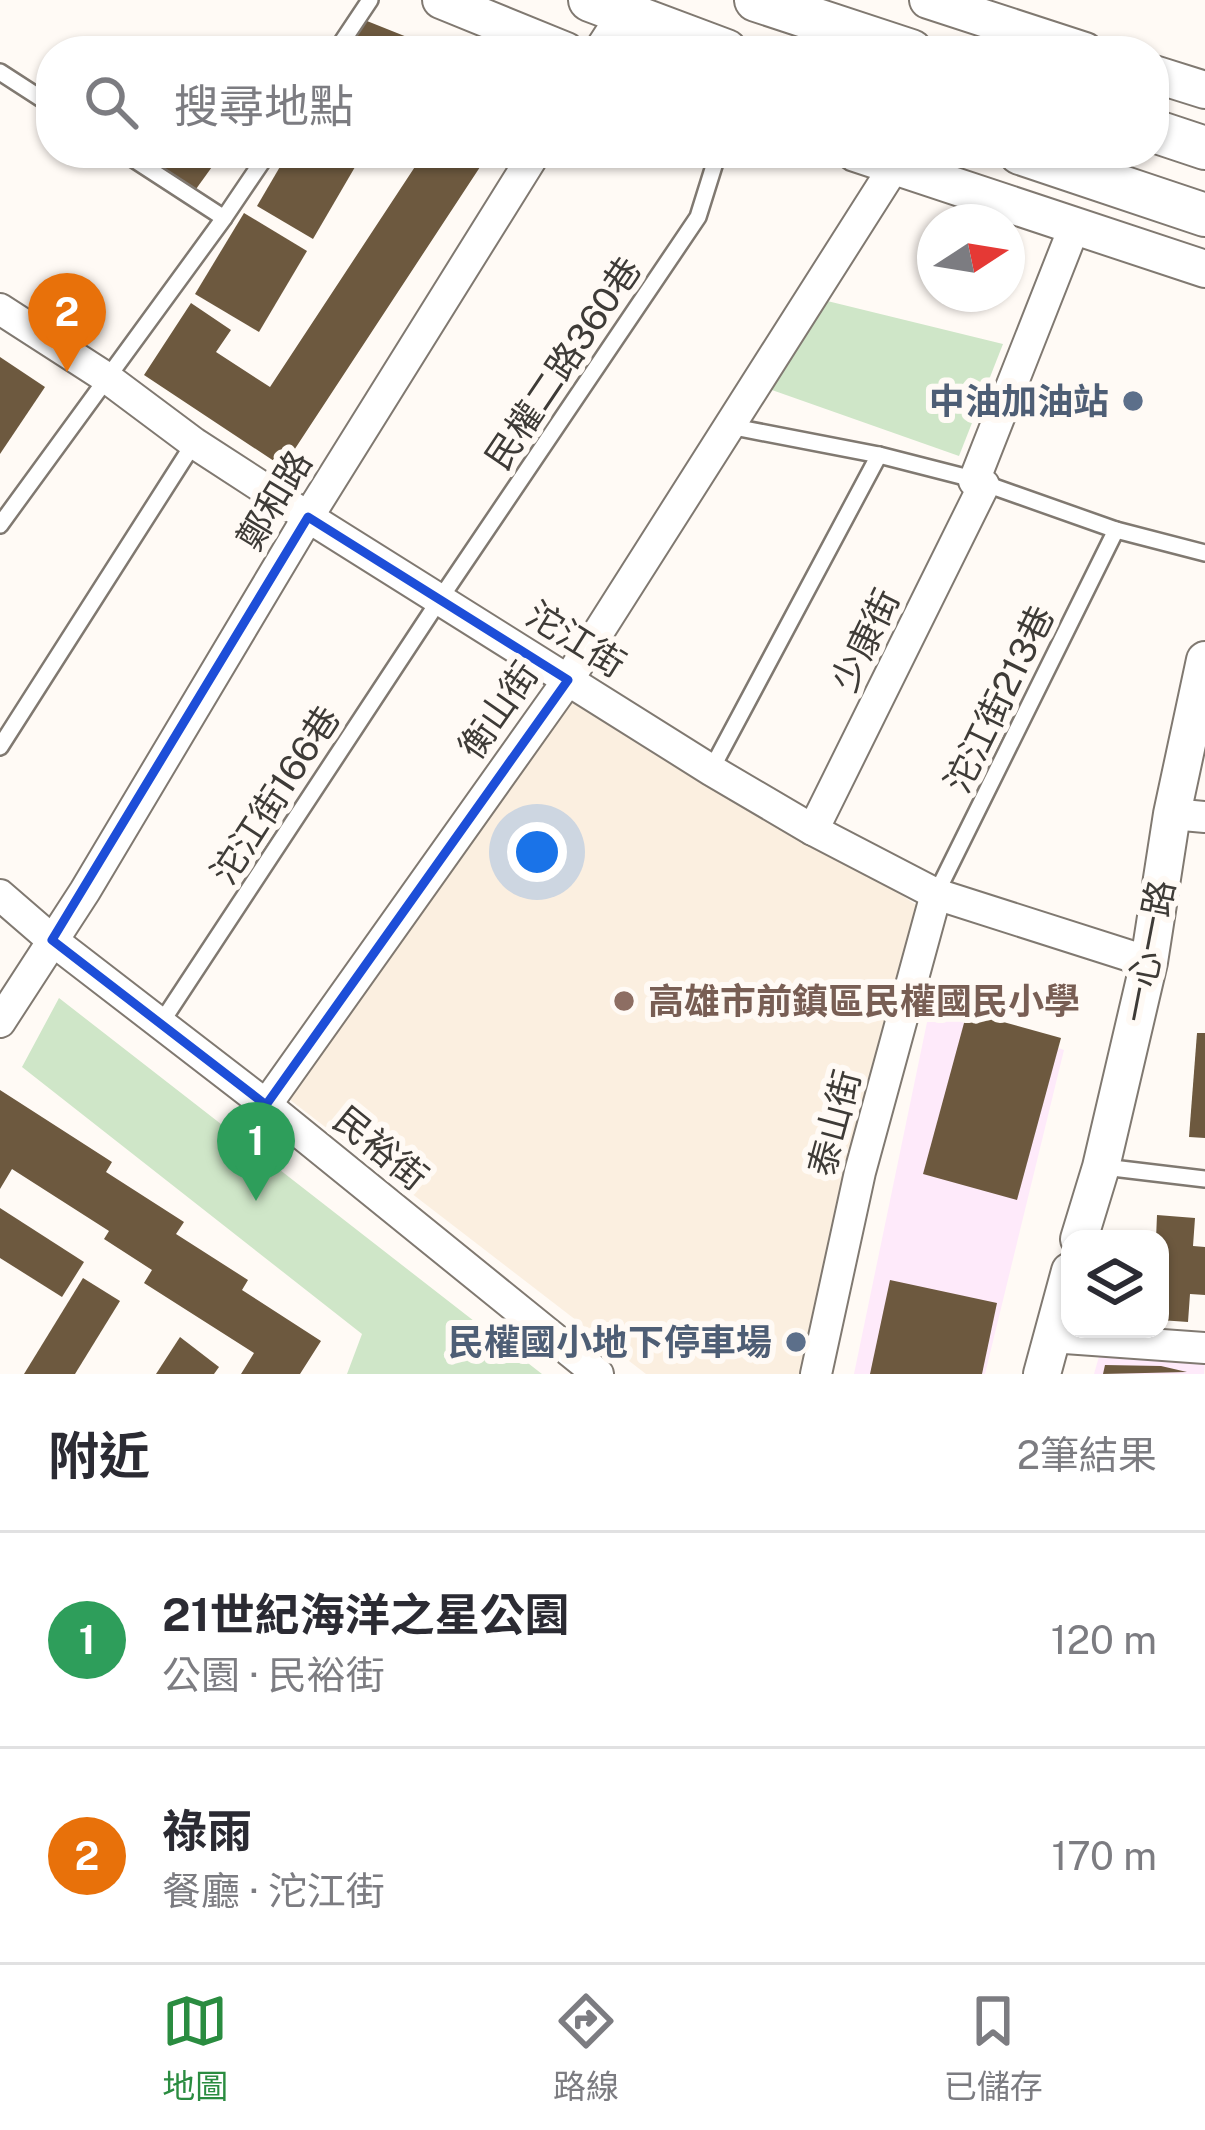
<!DOCTYPE html>
<html lang="zh-TW">
<meta charset="utf-8">
<style>
:root{--surface:#fff;--page:#f2f2f3;--text:#2b2b33;--muted:#7c7c81;--line:#e1e1e2;--accent:#2a8c40}
body{margin:0;font-family:"Public Sans","Noto Sans TC",sans-serif;background:var(--page);color:var(--text)}
.controls{position:absolute;right:36px;bottom:36px;display:grid;overflow:hidden;border-radius:24px;box-shadow:0 3px 9px #0004}
.controls button{width:108px;height:108px;display:grid;place-items:center;padding:0;border:0;border-bottom:3px solid var(--line);background:var(--surface);color:var(--text);font:60px sans-serif}
.compass{position:absolute;left:917px;top:204px;width:108px;height:108px;border-radius:50%;background:var(--surface);box-shadow:0 3px 9px #0004;rotate:78deg}
.you{position:absolute;left:537px;top:852px;width:42px;height:42px;margin:-30px;border:9px solid #fff;border-radius:50%;background:#1a73e8;box-shadow:0 0 0 18px #1a73e833}
.badge{display:grid;place-items:center;width:78px;height:78px;border-radius:50%;background:var(--accent);color:#fff;font-size:39px;font-weight:700}
.pin{position:absolute;translate:-50% -99px;filter:drop-shadow(0 3px 6px #0008)}
.pin::after{content:'';position:absolute;top:63px;width:42px;height:36px;background:inherit;clip-path:polygon(0 0,100% 0,50% 100%)}
.list{margin:0;padding:0;list-style:none}
h2{display:flex;justify-content:space-between;align-items:center;height:156px;margin:0;padding:0 48px;font-size:51px}
h2 small{font-size:39px;font-weight:400;color:var(--muted)}
.list li{display:grid;grid-template-columns:78px 1fr auto;gap:36px;align-items:center;box-sizing:border-box;height:216px;padding:0 48px;border-top:3px solid var(--line)}
.list b{display:block;font-size:45px;white-space:nowrap}
.list p{margin:0;font-size:39px;white-space:nowrap;color:var(--muted)}
.list em{font-size:39px;font-style:normal;color:var(--muted)}
.icon{flex:none;width:66px;height:66px;fill:none;stroke:currentColor;stroke-width:2;stroke-linecap:round;stroke-linejoin:round}
.map{position:relative;flex:none;width:1205px;height:1374px;overflow:hidden}
.search{position:absolute;background:var(--surface);box-shadow:0 3px 9px #0004;left:36px;right:36px;top:36px;height:132px;display:flex;align-items:center;gap:30px;box-sizing:border-box;padding:0 42px;border-radius:48px;color:var(--muted);font-size:45px}
.sheet{height:588px;background:var(--surface)}
nav{display:flex;justify-content:space-around;align-items:center;box-sizing:border-box;height:168px;border-top:3px solid var(--line);background:var(--surface);font-size:33px;color:var(--muted)}
nav a{display:grid;justify-items:center;gap:6px}
nav .on{color:var(--accent)}
.map>svg:first-child{display:block}
</style>
<div class="map">
<svg width="1205" height="1374" viewBox="0 0 1205 1374">
<rect width="100%" height="100%" fill="#fffaf5"/>
<!-- commercial -->
<g fill="#feeafa">
<polygon points="931,1003 1064,1050 985,1374 854,1374"/>
<polygon points="1100,1353 1205,1357 1204,1374 1094,1374"/>
</g>
<!-- built -->
<polygon fill="#fbefe0" points="570,698 840,855 918,906 804,1374 646,1374 285,1096"/>
<!-- green -->
<g fill="#cfe6c8">
<polygon points="815,298 1003,344 959,456 758,385"/>
<polygon points="59,998 542,1374 347,1374 362,1334 22,1067"/>
</g>
<!-- building -->
<g fill="#6d593f">
<polygon points="362,19 442,51 342,51"/>
<polygon points="132,153 222,153 191,196"/>
<polygon points="288,153 362,155 313,239 257,206"/>
<polygon points="424,153 465,153 482,164 283,467 144,375 191,303 231,330 216,352 270,387"/>
<polygon points="244,213 307,251 259,332 195,294"/>
<polygon points="0,357 45,387 0,454"/>
<polygon points="967,1012 1061,1038 1017,1200 923,1174"/>
<polygon points="1197,1033 1205,1033 1205,1138 1189,1137"/>
<polygon points="0,1090 112,1162 106,1172 184,1222 176,1234 248,1280 242,1290 321,1341 300,1374 241,1374 254,1353 144,1283 152,1270 104,1239 109,1231 12,1169 0,1189"/>
<polygon points="0,1208 84,1262 62,1297 0,1258"/>
<polygon points="1157,1215 1195,1218 1193,1246 1205,1247 1205,1295 1190,1294 1188,1322 1160,1320 1160,1239 1156,1239"/>
<polygon points="83,1278 120,1301 75,1374 24,1374"/>
<polygon points="890,1280 997,1303 982,1374 870,1374"/>
<polygon points="180,1337 219,1367 214,1374 156,1374"/>
<polygon points="1105,1365 1161,1366 1187,1372 1103,1374"/>
</g>
<g fill="none" stroke-linecap="round" stroke-linejoin="round">
<!-- service casing -->
<g stroke="#807971" stroke-width="20">
<g id="service">
<polyline points="336,51 370,0"/>
<polyline points="0,72 51,105"/>
<polyline points="124,153 224,218"/>
<polyline points="729,426 879,455 969,478 1116,530 1205,553"/>
<polyline points="0,525 224,218 268,153"/>
<polyline points="0,747 194,443"/>
<polyline points="711,770 879,455"/>
<polyline points="936,894 1116,530"/>
<polyline points="161,1023 440,599 698,217 718,153"/>
<polyline points="1104,1167 1205,1179"/>
</g>
</g>
<!-- minor casing -->
<g stroke="#807971" stroke-width="34">
<g id="minor">
<polyline points="599,51 632,0"/>
<polyline points="0,309 107,378 194,443 308,517 711,770 813,830 936,894 1149,962"/>
<polyline points="974,481 1075,225"/>
<polyline points="1172,814 1205,817"/>
<polyline points="813,830 984,485"/>
<polyline points="0,895 52,940 266,1105 598,1374"/>
<polyline points="0,1022 85,891 308,517 535,153"/>
<polyline points="266,1105 568,680 894,167"/>
<polyline points="1051,1337 1205,1348"/>
<polyline points="816,1374 860,1172 936,894"/>
</g>
</g>
<!-- tertiary casing -->
<g stroke="#807971" stroke-width="40">
<g id="tertiary">
<polyline points="441,0 566,51"/>
<polyline points="928,0 1085,51"/>
<polyline points="1154,74 1205,90"/>
<polyline points="855,153 1205,269"/>
<polyline points="1079,1239 1101,1167 1149,962 1172,814 1205,660"/>
<polyline points="1042,1374 1070,1271"/>
</g>
</g>
<!-- secondary casing -->
<g stroke="#807971" stroke-width="46">
<g id="secondary">
<polyline points="590,0 726,51"/>
<polyline points="756,0 911,51"/>
<polyline points="1154,131 1205,148"/>
<polyline points="1020,153 1205,215"/>
</g>
</g>
<!-- service -->
<use href="#service" stroke="#fff" stroke-width="15"/>
<!-- minor -->
<use href="#minor" stroke="#fff" stroke-width="30"/>
<!-- tertiary -->
<use href="#tertiary" stroke="#fff" stroke-width="36"/>
<!-- secondary -->
<use href="#secondary" stroke="#fff" stroke-width="42"/>
</g>
<!-- marked area -->
<path fill="none" stroke="#1d4ed8" stroke-width="9" stroke-linejoin="round" d="M308,517L568,680L266,1105L52,940Z"/>
<!-- markers -->
<g fill="#5c6f8a" stroke="#fffaf5" stroke-width="4.5">
<circle cx="1133" cy="401" r="12"/>
<circle cx="796" cy="1342" r="12"/>
</g>
<circle fill="#8d6e63" stroke="#fffaf5" stroke-width="4.5" cx="624" cy="1001" r="12"/>
<g text-anchor="middle" stroke-width="12" stroke-linejoin="round" paint-order="stroke">
<!-- street labels -->
<g font-size="36" fill="#3e3b37" stroke="#fffaf5">
<text transform="translate(563 363) rotate(-56)" y="13">民權二路360巷</text>
<text transform="translate(274 500) rotate(-59)" y="13">鄭和路</text>
<text transform="translate(576 639) rotate(32)" y="13">沱江街</text>
<text transform="translate(865 640) rotate(-64)" y="13">少康街</text>
<text transform="translate(999 699) rotate(-64)" y="13">沱江街213巷</text>
<text transform="translate(498 710) rotate(-55)" y="13">衡山街</text>
<text transform="translate(275 795) rotate(-57)" y="13">沱江街166巷</text>
<text transform="translate(1148 951) rotate(-79)" y="13">一心一路</text>
<text transform="translate(834 1123) rotate(-75)" y="13">泰山街</text>
<text transform="translate(381 1148) rotate(39)" y="13">民裕街</text>
</g>
<!-- service labels -->
<g font-size="36" font-weight="bold" fill="#4e5e75" stroke="#fffaf5" text-anchor="end">
<text x="1109" y="414">中油加油站</text>
<text x="772" y="1355">民權國小地下停車場</text>
</g>
<!-- education labels -->
<g font-size="36" font-weight="bold" fill="#785e54" stroke="#fffaf5" text-anchor="start">
<text x="648" y="1014">高雄市前鎮區民權國民小學</text>
</g>
</g>
</svg>
<div class="controls">
<button><svg class="icon" aria-label="layers" viewBox="0 0 24 24"><path d="M12 4l9 5-9 5-9-5zM3 14l9 5 9-5"/></svg></button>
</div>
<svg class="compass" viewBox="-18 -18 36 36"><path d="M0-13l5 13h-10z" fill="#e53935"/><path d="M0 13l5-13h-10z" fill="#7c7c81"/></svg>
<div class="you"></div>
<div class="pin badge" style="left:256px;top:1201px;background:#2e9e5b">1</div>
<div class="pin badge" style="left:67px;top:372px;background:#e8710a">2</div>
<div class="search"><svg class="icon" aria-label="search" viewBox="0 0 24 24"><circle cx="10" cy="10" r="6"/><path d="M15 15l6 6"/></svg>搜尋地點</div>
</div>
<section class="sheet">
<h2>附近<small>2筆結果</small></h2>
<ul class="list">
<li><span class="badge" style="background:#2e9e5b">1</span><div><b>21世紀海洋之星公園</b><p>公園 · 民裕街</p></div><em>120 m</em></li>
<li><span class="badge" style="background:#e8710a">2</span><div><b>祿雨</b><p>餐廳 · 沱江街</p></div><em>170 m</em></li>
</ul>
</section>
<nav>
<a class="on"><svg class="icon" aria-label="map" viewBox="0 0 24 24"><path d="M3 6l6-2 6 2 6-2v14l-6 2-6-2-6 2zM9 4v14M15 6v14"/></svg>地圖</a>
<a><svg class="icon" aria-label="directions" viewBox="0 0 24 24"><path d="M12 3l9 9-9 9-9-9zM9 14v-3h6M13 9l2 2-2 2"/></svg>路線</a>
<a><svg class="icon" aria-label="saved" viewBox="0 0 24 24"><path d="M7 4h10v16l-5-4-5 4z"/></svg>已儲存</a>
</nav>
